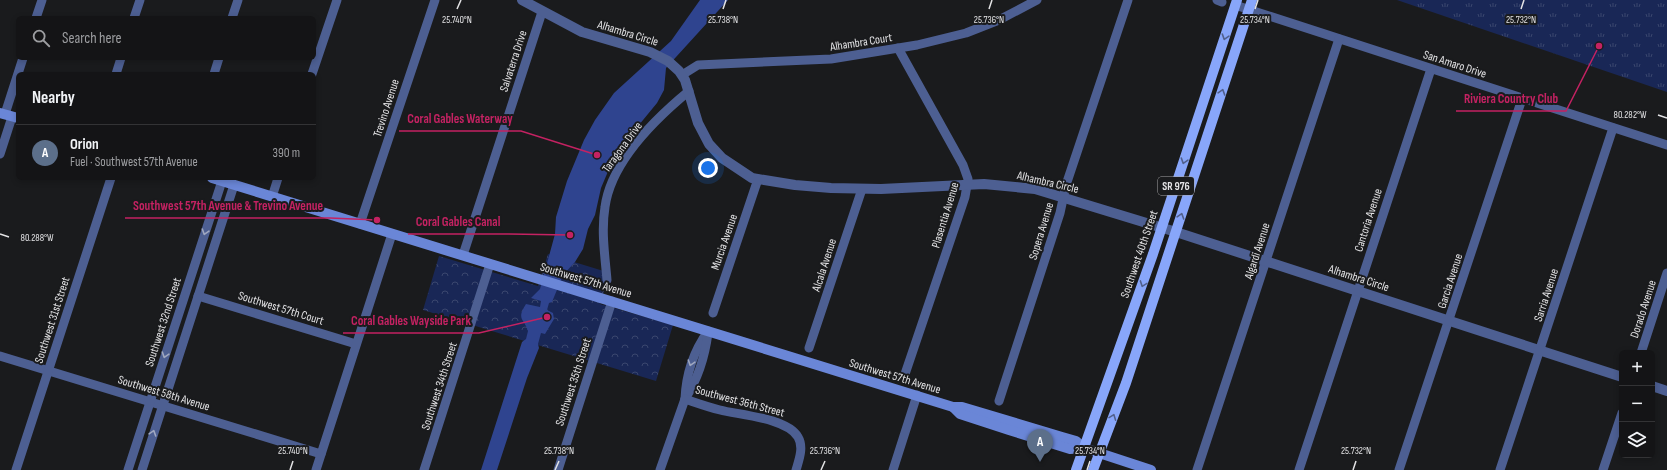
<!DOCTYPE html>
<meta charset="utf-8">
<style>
:root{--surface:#141416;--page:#1d1d1f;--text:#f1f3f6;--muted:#9d9ea1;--line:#333335;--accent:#c6bc3c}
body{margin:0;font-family:"Sofia Sans Condensed",sans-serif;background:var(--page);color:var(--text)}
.controls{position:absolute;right:12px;bottom:12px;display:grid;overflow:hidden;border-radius:6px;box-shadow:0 2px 6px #0003}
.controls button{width:36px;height:36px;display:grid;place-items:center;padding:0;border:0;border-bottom:1px solid var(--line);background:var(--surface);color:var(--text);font:20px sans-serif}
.you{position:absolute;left:708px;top:168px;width:14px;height:14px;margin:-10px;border:3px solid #fff;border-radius:50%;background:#1a73e8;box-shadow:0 0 0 6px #1a73e833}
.badge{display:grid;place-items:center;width:26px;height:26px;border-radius:50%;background:var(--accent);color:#fff;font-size:13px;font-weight:700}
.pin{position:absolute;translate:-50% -33px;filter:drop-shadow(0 1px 2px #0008)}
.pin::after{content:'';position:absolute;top:21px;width:14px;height:12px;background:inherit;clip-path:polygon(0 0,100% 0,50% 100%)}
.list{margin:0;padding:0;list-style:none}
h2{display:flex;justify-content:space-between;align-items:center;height:52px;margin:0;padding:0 16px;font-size:17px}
h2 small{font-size:13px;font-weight:400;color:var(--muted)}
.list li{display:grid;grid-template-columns:26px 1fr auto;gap:12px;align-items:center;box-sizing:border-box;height:56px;padding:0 16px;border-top:1px solid var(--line)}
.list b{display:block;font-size:15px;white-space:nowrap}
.list p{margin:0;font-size:13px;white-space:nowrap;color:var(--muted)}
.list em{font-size:13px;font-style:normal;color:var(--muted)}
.icon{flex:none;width:22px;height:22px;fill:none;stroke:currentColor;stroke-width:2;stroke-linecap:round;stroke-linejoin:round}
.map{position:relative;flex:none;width:1667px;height:470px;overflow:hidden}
.search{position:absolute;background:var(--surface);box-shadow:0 2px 6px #0003;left:16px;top:16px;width:300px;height:44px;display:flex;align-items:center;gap:10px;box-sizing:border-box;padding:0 14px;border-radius:6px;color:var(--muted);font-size:15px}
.panel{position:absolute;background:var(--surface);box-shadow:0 2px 6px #0003;left:16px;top:72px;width:300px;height:108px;border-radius:6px}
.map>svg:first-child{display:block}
</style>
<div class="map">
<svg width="1667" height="470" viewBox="0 0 1667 470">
<defs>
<pattern id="grass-tufts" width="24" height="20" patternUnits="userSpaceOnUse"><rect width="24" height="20" fill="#192756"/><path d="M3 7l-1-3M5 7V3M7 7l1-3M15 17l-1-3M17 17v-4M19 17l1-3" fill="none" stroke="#3a466e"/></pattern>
<pattern id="park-crowns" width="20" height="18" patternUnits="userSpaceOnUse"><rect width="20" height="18" fill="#192756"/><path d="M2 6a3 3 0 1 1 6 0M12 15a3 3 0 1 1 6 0" fill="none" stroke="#3a466e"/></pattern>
</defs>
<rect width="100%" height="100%" fill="#1a1b1d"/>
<!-- grass -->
<polygon fill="url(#grass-tufts)" points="1397,0 1667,0 1667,92"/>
<!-- park -->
<polygon fill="url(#park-crowns)" points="548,254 610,273 600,304 673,325 656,381 423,310 439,256 538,286"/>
<!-- water -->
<path fill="#2f448f" d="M700,0H728L666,68L664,90L657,103L634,131L612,162L601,188L595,215L588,229L583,249L575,262L563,275L552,302L549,303L547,310L553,313L554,319L545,334L541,333L538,344L539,348L527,378L497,470H481L522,342L526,339L528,331C524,318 516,320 526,304L540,307L541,301L531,298L540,289L555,234L556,217L567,181L584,140L595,120L614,93L671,41Z"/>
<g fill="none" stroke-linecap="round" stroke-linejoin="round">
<!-- minor -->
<g stroke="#4d5f92" stroke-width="9">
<polyline points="1217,0 1222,2"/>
<polyline points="1235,5 1667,145"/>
<polyline points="36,18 42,0"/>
<polyline points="134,18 140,0"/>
<polyline points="232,18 238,0"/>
<polyline points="898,48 963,165 968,179 965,197 904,377"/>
<polyline points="116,74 121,58"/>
<polyline points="214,74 219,58"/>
<polyline points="312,74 337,0"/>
<polyline points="682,75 698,65 831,59 917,45 966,33 999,20 1037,0"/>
<polyline points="5,114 23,58"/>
<polyline points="0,154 12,117"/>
<polyline points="272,197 278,178"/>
<polyline points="360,224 435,0"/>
<polyline points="463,255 542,12"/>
<path d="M607,280C605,256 601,231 605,207C611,162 655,119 689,91"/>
<polyline points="198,296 356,344"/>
<polyline points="713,313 758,179"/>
<polyline points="809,348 862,189"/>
<polyline points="1641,353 1667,273"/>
<polyline points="0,356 321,454"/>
<path d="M685,399C686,373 693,352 708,331"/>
<path d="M685,399C698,379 705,356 708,333"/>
<polyline points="999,401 1060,213 1066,185 1128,0"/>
<polyline points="16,470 111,178"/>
<polyline points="128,470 222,181"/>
<polyline points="142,470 234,185"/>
<polyline points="316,470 392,234"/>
<polyline points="424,470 490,264"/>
<polyline points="558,470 612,301"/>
<path d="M660,470L685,399C697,403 708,407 720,410C740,415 787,418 798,437C804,447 799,460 796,470"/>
<polyline points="893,470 917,395"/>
<polyline points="1197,470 1339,39"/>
<polyline points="1299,470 1431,69"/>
<polyline points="1399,470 1522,99"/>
<polyline points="1500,470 1613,128"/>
<polyline points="1603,470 1622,413"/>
</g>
<!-- tertiary -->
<g stroke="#4d5f92" stroke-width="10">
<polyline points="522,0 582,32 650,52 668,61 679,71 685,80 698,123 709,144 722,158 752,178 795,185 831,188 881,189 984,184 1035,189 1176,232 1622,377"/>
<polyline points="1652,386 1667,391"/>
</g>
<!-- secondary -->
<g stroke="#6a86d7" stroke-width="10">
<polyline points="0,113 18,118"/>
<polyline points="212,178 953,407 962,407 1062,437 1076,441 1084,448"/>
<polyline points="953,407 960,414 1009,430 1070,449 1084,448 1151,470"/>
</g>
<!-- primary -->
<g stroke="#88a6fa" stroke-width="10">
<polyline points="1076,470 1153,254 1237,0"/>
<polyline points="1093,470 1126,383 1252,0"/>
</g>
</g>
<!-- one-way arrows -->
<defs><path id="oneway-chevron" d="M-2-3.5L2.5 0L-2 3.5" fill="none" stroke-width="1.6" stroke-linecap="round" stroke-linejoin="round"/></defs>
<g stroke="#51608c">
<use href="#oneway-chevron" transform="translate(1225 37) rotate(108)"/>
<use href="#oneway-chevron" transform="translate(1222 92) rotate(-72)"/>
<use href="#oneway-chevron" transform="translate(1184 161) rotate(108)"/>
<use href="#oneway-chevron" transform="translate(1181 216) rotate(-72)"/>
<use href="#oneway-chevron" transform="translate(1143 284) rotate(110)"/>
<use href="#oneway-chevron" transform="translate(1113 417) rotate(-69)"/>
</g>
<g stroke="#a0a8c0">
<use href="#oneway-chevron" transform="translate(205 232) rotate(108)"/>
<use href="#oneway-chevron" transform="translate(165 355) rotate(108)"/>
<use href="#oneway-chevron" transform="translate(691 363) rotate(108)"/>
<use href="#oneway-chevron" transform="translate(153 433) rotate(-72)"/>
</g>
<!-- ticks -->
<path fill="none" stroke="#e3e3e5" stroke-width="1.5" d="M457,9L461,0M723,9L726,0M989,9L992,0M1255,9L1258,0M1521,9L1524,0M1658,115L1667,118M0,234L9,237M290,470L293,461M555,470L559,461M821,470L825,461M1087,470L1090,461M1353,470L1356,461"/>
<g text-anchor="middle" stroke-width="4" stroke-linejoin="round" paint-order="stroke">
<!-- shield labels -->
<rect fill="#1a1b1d" stroke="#a7a7a9" stroke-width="1" x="1158" y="177" width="36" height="18" rx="3"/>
<g font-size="11" font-weight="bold" fill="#e3e3e5">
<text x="1176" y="190">SR 976</text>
</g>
<!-- street labels -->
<g font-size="12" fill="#e3e3e5" stroke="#1a1b1d">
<text transform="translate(628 33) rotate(17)" y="4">Alhambra Circle</text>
<text transform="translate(861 42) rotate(-9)" y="4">Alhambra Court</text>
<text transform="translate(513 61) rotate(-72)" y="4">Salvaterra Drive</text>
<text transform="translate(1455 64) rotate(18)" y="4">San Amaro Drive</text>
<text transform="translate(386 108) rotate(-72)" y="4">Trevino Avenue</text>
<text transform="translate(622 147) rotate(-54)" y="4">Taragona Drive</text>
<text transform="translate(1048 182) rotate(13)" y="4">Alhambra Circle</text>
<text transform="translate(945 215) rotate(-73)" y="4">Plasentia Avenue</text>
<text transform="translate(1368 220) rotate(-72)" y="4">Cantoria Avenue</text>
<text transform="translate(1041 231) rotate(-73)" y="4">Sopera Avenue</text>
<text transform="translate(724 242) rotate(-71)" y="4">Murcia Avenue</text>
<text transform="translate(1257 251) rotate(-72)" y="4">Algardi Avenue</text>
<text transform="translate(1139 254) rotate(-71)" y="4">Southwest 40th Street</text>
<text transform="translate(824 265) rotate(-72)" y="4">Alcala Avenue</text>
<text transform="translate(1359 278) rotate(18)" y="4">Alhambra Circle</text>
<text transform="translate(586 280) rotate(17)" y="4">Southwest 57th Avenue</text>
<text transform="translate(1450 281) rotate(-72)" y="4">Garcia Avenue</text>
<text transform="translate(1546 295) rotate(-72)" y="4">Sarria Avenue</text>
<text transform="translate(281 308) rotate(17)" y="4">Southwest 57th Court</text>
<text transform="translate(1643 309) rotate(-72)" y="4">Dorado Avenue</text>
<text transform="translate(52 320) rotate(-72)" y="4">Southwest 31st Street</text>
<text transform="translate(163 322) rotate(-72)" y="4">Southwest 32nd Street</text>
<text transform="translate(895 376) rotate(17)" y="4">Southwest 57th Avenue</text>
<text transform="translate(573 382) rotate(-72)" y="4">Southwest 35th Street</text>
<text transform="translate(439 386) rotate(-72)" y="4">Southwest 34th Street</text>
<text transform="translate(164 393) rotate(17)" y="4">Southwest 58th Avenue</text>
<text transform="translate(740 401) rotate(15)" y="4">Southwest 36th Street</text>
</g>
</g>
<g font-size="10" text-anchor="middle" fill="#e3e3e5" stroke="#1a1b1d" stroke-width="4" stroke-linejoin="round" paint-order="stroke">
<text x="457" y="23">25.740°N</text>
<text x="723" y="23">25.738°N</text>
<text x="989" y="23">25.736°N</text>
<text x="1521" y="23">25.732°N</text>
<text x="1255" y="23">25.734°N</text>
<text x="1630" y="118">80.282°W</text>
<text x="37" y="241">80.288°W</text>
<text x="293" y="454">25.740°N</text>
<text x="559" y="454">25.738°N</text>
<text x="825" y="454">25.736°N</text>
<text x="1090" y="454">25.734°N</text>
<text x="1356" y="454">25.732°N</text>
</g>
<!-- callouts -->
<path fill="none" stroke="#c42262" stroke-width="1.5" d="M1599 46L1566 111H1456M597 155L521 131H399M377 220L330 218H125M570 235L509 234H408M547 317L479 333H343"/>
<g fill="#c42262" stroke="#1a1b1d" stroke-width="1.5">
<circle cx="1599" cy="46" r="4"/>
<circle cx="597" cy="155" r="4"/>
<circle cx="377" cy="220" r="4"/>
<circle cx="570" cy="235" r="4"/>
<circle cx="547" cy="317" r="4"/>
</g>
<g font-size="13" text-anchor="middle" font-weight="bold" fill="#c42262" stroke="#1a1b1d" stroke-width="4" stroke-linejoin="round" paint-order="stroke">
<text x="1511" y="103">Riviera Country Club</text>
<text x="460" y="123">Coral Gables Waterway</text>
<text x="228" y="210">Southwest 57th Avenue &amp; Trevino Avenue</text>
<text x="458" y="226">Coral Gables Canal</text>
<text x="411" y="325">Coral Gables Wayside Park</text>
</g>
</svg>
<div class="controls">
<button>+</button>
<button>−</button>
<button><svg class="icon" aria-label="layers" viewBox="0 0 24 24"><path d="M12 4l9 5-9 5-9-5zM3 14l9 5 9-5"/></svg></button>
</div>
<div class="you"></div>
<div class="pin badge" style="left:1040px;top:462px;background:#5c6f8a">A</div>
<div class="search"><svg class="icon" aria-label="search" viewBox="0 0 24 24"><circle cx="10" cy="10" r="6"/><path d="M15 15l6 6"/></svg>Search here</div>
<section class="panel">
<h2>Nearby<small></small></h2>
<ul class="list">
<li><span class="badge" style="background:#5c6f8a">A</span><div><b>Orion</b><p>Fuel · Southwest 57th Avenue</p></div><em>390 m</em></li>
</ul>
</section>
</div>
